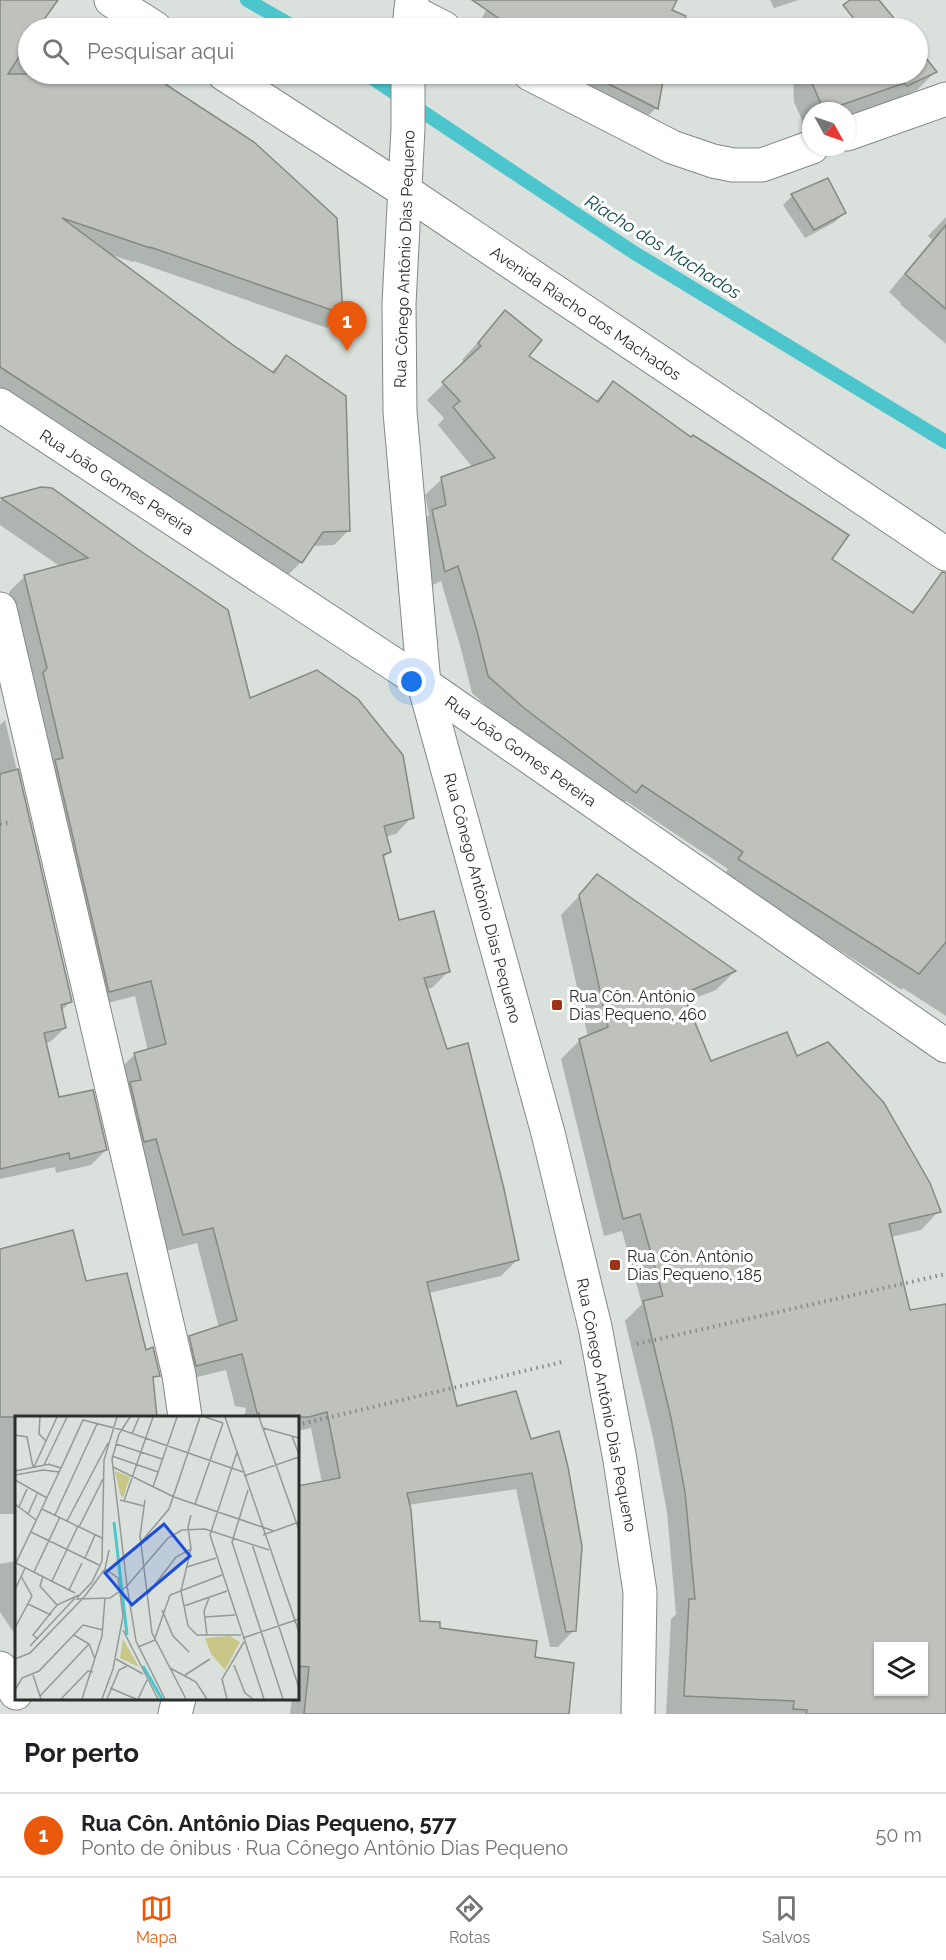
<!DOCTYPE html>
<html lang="pt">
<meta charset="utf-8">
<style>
:root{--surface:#fff;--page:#f2f2f2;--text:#202124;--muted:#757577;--line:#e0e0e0;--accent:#ea580c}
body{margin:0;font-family:Raleway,sans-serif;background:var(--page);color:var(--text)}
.controls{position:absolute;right:18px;bottom:18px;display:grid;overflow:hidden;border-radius:0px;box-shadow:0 2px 4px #0004}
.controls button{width:54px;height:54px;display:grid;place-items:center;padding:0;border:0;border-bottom:2px solid var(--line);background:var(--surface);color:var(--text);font:30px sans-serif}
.compass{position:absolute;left:802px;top:102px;width:54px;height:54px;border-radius:50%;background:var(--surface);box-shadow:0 2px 4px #0004;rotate:130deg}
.you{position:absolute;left:412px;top:682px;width:21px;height:21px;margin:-15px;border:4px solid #fff;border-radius:50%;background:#1a73e8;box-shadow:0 0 0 9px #1a73e833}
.badge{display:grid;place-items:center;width:39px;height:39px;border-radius:50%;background:var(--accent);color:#fff;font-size:20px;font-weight:700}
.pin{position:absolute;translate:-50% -50px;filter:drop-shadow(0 2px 3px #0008)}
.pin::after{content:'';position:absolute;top:32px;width:21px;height:18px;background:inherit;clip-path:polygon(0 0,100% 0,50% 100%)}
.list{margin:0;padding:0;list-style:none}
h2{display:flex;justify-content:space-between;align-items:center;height:78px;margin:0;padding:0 24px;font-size:26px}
h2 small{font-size:20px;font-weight:400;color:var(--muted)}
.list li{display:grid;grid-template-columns:39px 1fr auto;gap:18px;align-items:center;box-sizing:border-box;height:84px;padding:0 24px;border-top:2px solid var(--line)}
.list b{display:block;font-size:22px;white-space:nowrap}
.list p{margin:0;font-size:20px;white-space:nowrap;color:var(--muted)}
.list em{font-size:20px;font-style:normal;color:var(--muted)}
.icon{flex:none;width:33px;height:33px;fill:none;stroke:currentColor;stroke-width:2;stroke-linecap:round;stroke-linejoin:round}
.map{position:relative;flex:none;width:946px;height:1714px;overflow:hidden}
.search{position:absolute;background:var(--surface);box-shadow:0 2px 4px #0004;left:18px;right:18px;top:18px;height:66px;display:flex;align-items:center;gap:15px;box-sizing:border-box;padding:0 21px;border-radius:33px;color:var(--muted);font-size:22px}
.sheet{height:162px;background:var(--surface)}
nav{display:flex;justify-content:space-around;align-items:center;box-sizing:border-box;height:84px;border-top:2px solid var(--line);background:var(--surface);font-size:16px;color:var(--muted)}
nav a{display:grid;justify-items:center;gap:3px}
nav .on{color:var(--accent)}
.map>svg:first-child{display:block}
</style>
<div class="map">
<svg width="946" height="1714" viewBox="0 0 946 1714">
<rect width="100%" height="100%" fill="#dae1dc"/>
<!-- shadow -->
<g fill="#0003" fill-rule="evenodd">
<polygon points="0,0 37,0 50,9 37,28 28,28 28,74 148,74 253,143 342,313 327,328 134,261 133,262 109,254 232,346 271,372 286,357 349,530 334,545 312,546 301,562 286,577 0,392"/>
<polygon points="492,0 675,0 670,11 683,17 676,28 476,28"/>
<polygon points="770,0 799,0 774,8"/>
<polygon points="885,10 900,28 852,28"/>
<polygon points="918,51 935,72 917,90 870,112 851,117 847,114 847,111 811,111 811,127 806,129 794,102 793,74 918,74"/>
<polygon points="524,74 657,74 662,76 656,108 634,130"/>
<polygon points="828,180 844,213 835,222 805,238 783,205 792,196"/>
<polygon points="946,217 946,344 900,304 901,303 889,292 932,240 928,236"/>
<polygon points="505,312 527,357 595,402 613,383 830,560 910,613 929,593 946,604 946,1016 903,988 902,990 723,876 728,869 626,801 618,809 507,724 472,693 461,649 441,581 429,587 416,528 429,515 425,495 442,479 473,468 438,425 444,418 427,400 465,363 462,360"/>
<polygon points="41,489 249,700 412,817 396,834 385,837 389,852 382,859 398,922 448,972 432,988 426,989 517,1260 501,1276 429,1293 456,1408 515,1393 574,1630 558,1647 550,1647 516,1489 408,1505 419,1623 533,1658 567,1714 290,1714 292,1698 297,1698 297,1487 322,1483 311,1428 297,1431 297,1417 244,1417 246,1408 235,1406 226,1370 193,1378 189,1349 205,1332 219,1328 197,1243 166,1251 119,1070 135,1054 148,1051 135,996 93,1007 31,686 9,592 25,576 61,567 0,525 0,501 2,499"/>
<polygon points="5,720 71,1001 61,1011 65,1028 50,1042 45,1043 58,1099 106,1150 91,1165 56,1173 55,1167 0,1179 0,725"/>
<path d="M598,876L734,972L716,990L685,1002L710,1063L796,1058L939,1211L921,1230L891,1237L909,1312L946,1326V1714H666L671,1619L676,1614L667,1512L653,1437L625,1321L642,1304L622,1231L604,1236L561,1059L580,1040L588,1037L561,915ZM878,1646H924V1692H878Z"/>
<polygon points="0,1251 85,1283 152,1378 155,1417 16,1417 16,1514 0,1514"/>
<polygon points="16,1561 16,1636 0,1612 0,1564"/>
</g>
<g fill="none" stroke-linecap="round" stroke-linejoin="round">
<!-- stream -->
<g stroke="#4cc5cd" stroke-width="14">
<polyline points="247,0 296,28"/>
<polyline points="366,74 633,252 946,442"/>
</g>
</g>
<!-- building -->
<g fill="#bfc2bc" stroke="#858982" stroke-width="1.5" fill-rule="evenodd">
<polygon points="0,0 58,0 38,28 28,28 28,43 8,74 150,74 254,142 337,218 343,314 150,247 150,248 62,218 233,345 274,373 286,355 346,396 350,531 323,532 302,563 0,367"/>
<polygon points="472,0 677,0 672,10 686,16 678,28 513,28"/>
<polygon points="850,0 879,0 902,28 861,28 843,5"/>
<polygon points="918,48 937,72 907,86 904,83 824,111 808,74 918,74"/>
<polygon points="589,74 660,74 664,75 658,109"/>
<polygon points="828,178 846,213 814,230 791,194"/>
<polygon points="946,225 946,309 905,274"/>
<polygon points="505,310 542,340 529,356 598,402 613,381 691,437 693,435 849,535 832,559 913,613 942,572 946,573 946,942 919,974 738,859 743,852 642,785 636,793 524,708 488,676 477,631 458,566 445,572 432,510 446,505 441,477 495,458 453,407 460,401 442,382 481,346 478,343"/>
<polygon points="41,487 52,488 139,550 228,610 250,698 317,670 358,699 403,755 414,818 384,826 391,852 383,855 399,920 434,911 450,972 424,978 447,1049 468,1043 504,1189 519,1260 427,1282 457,1406 516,1391 531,1439 559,1431 568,1467 582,1546 576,1631 566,1632 532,1473 407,1493 411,1510 420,1621 440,1622 440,1628 537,1641 535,1657 574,1663 569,1714 304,1714 309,1667 297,1666 297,1486 340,1478 327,1412 309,1417 260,1417 259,1413 257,1413 242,1354 196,1366 189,1336 237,1320 213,1228 183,1235 156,1139 144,1142 130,1082 141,1080 134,1053 166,1044 151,981 109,992 55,760 63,758 43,673 47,668 24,575 88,558 1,498"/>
<polygon points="18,769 72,1002 61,1005 66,1028 44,1033 59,1097 93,1090 107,1150 70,1159 69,1153 0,1169 0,774"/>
<path d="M597,874L736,971L683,994L711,1061L787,1032L797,1056L828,1042L884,1103L930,1183L941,1212L889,1224L910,1310L946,1304V1714H806L807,1710L793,1709L794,1701L684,1696L689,1599H695L685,1492L671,1418L643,1301L663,1296L640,1214L623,1219L579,1039L608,1027L579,895ZM879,1647H924V1692H879Z"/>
<polygon points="73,1230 86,1281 127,1273 146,1350 153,1347 160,1376 153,1377 157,1417 0,1417 0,1249"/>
</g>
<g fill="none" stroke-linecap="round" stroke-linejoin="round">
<!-- street casing -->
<g stroke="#828883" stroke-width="35">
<g id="street">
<polyline points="411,11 444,28"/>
<polyline points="530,74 672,147 713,161 733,165 762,165 812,147"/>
<polyline points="847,134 946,99"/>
<polyline points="0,405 424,684 946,1046"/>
<polyline points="0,609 179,1375 185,1417"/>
<polyline points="0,1668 16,1693"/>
<polyline points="175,1714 179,1698"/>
</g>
</g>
<!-- secondary casing -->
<g stroke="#828883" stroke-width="35">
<g id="secondary">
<polyline points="111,0 155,28"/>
<polyline points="409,28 412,0"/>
<polyline points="224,74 405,191 946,554"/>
<polyline points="408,74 408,128 399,304 400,412 424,684 548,1133 595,1327 620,1460 640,1592 638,1714"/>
</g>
</g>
<!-- path -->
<g stroke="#848885" stroke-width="4" stroke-dasharray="1.5 4.5" stroke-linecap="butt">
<polyline points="0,824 12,822"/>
<polyline points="637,1344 946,1274"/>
<polyline points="297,1425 562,1362"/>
</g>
<!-- street -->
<use href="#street" stroke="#fff" stroke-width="33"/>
<!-- secondary -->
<use href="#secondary" stroke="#fff" stroke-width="33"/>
</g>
<!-- markers -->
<g fill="#9c3517" stroke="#fff" stroke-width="2">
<rect x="551" y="999" width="12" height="12" rx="3"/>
<rect x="609" y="1259" width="12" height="12" rx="3"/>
</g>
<g text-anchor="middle" stroke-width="6" stroke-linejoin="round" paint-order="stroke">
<!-- street labels -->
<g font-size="16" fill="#2c2e2c" stroke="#fff">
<text transform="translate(404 259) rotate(-88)" y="6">Rua Cônego Antônio Dias Pequeno</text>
<text transform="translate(586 313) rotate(34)" y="6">Avenida Riacho dos Machados</text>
<text transform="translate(117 482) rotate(33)" y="6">Rua João Gomes Pereira</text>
<text transform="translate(521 751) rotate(35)" y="6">Rua João Gomes Pereira</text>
<text transform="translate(483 898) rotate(75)" y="6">Rua Cônego Antônio Dias Pequeno</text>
<text transform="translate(607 1405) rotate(79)" y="6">Rua Cônego Antônio Dias Pequeno</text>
</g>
<!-- poi labels -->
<g font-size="16" fill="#2c2e2c" stroke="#fff" text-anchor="start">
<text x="569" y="1002">Rua Côn. Antônio<tspan x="569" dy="18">Dias Pequeno, 460</tspan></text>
<text x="627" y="1262">Rua Côn. Antônio<tspan x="627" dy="18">Dias Pequeno, 185</tspan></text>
</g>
<!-- water labels -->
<g font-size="18" font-style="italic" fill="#184d51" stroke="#fff">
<text transform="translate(663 247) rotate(32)" y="6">Riacho dos Machados</text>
</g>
</g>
<!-- overview -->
<g transform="translate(15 1416)">
<rect width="284" height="284" fill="#dae1dc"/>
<path d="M100,55L115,61L108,82L105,78ZM215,220L225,226L210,254L196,238L190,222ZM108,223L124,251L105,242Z" fill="#c9c787"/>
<path fill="none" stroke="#4cc5cd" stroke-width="3" d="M99,106L112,219M128,250L147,283"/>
<path fill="none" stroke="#949996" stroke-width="1.5" d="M25,1L24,18L31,25M190,1L208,7M210,1L284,216M244,1L284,114M248,12L284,22M107,14L228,56M117,18L124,1M0,19L12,21L18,51M277,20L284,39M101,28L147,43M222,36L195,119L249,283M97,40L143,56M33,48L46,52L68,4L107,14M29,49L52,1M19,51L42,1M98,51L159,81L259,115M0,55L35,48M0,59L28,54L44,56M229,60L284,41M0,64L32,82M138,71L162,1M233,74L217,126L268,283M105,84L129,90M130,84L125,120L137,217L171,283M109,85L138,1M0,88L21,104M180,88L208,7M4,91L12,73M27,93L87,122M13,98L22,78M40,99L82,8M176,99L173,111L176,133L166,175L173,210L182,219H226M52,105L93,27M64,111L88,63M16,116L84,149M248,119L284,106M126,126L154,93L185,1M237,128L284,272M70,142L80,119M1,147L60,177M0,149L46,52M172,151L201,142M19,156L45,101M28,160L25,170L42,189M37,165L63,110M0,174L10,152M54,174L67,147M132,179L161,141L176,133M70,180L90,153L94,134M62,182L77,166L87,145L89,44L102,1M61,183L95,182L112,170L97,43L104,18L115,1M13,188L36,199M169,190L212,175M147,194L158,220L174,236M190,201L220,199M0,212L17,180L6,160M108,214L143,283M59,219L74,228L80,243M192,219L189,195L194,182M140,222L155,179L207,159M228,222L284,203M23,223L18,219L42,189L64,179M15,230L60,182M123,231L140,224M0,243L15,237L70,180M101,243L128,258M219,249L230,277L238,283M155,252L181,266L192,283M18,259L26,283M170,259L195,243M95,272L121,283M0,274L7,262L24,255L68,209L88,214M25,280L74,228M46,283L73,255L78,256M67,283L87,220L90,182M87,283L98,253L108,200L103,162L90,153M92,283L104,254L112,250M123,283L132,264M150,283L121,225L112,170L153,122L167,114L190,113L254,134M212,283L207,263L229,226"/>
<path fill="#1d4ed8" fill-opacity="0.15" stroke="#1d4ed8" stroke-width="3" d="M149,108L175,140L117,189L90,157Z"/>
<rect width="284" height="284" fill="none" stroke="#2c2e2c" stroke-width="3"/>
</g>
</svg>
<div class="controls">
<button><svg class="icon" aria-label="layers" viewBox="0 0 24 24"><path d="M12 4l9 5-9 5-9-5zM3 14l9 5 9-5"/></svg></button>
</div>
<svg class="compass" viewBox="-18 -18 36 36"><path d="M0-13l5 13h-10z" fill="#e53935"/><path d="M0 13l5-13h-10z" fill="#757577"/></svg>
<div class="you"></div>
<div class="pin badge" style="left:347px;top:351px">1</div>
<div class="search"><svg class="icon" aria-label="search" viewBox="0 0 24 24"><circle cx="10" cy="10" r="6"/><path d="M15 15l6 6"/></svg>Pesquisar aqui</div>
</div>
<section class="sheet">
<h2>Por perto<small></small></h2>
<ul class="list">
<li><span class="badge">1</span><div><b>Rua Côn. Antônio Dias Pequeno, 577</b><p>Ponto de ônibus · Rua Cônego Antônio Dias Pequeno</p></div><em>50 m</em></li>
</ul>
</section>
<nav>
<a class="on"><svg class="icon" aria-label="map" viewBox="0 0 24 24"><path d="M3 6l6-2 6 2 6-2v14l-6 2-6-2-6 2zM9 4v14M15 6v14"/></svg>Mapa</a>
<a><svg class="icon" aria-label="directions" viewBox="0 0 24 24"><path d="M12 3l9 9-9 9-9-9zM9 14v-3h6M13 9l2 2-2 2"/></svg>Rotas</a>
<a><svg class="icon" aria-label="saved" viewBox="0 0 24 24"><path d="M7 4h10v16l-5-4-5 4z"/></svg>Salvos</a>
</nav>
